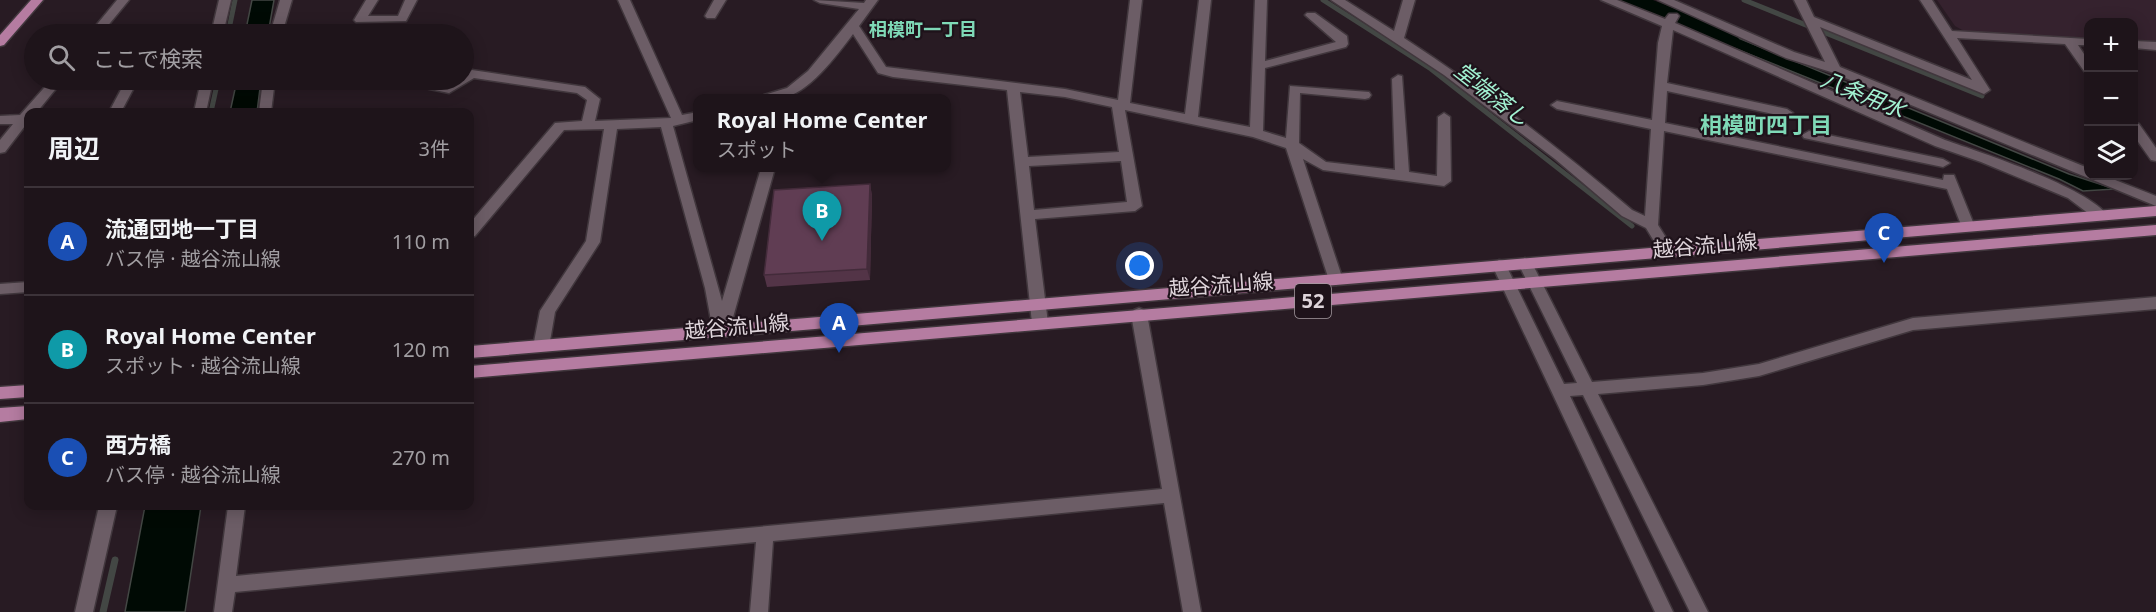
<!DOCTYPE html>
<html lang="ja">
<meta charset="utf-8">
<style>
:root{--surface:#1e141a;--page:#261d23;--text:#f1f3f6;--muted:#a19ea2;--line:#3c3339;--accent:#3ad4a5}
body{margin:0;font-family:"Noto Sans","Noto Sans JP",sans-serif;background:var(--page);color:var(--text)}
.controls{position:absolute;right:18px;top:18px;display:grid;overflow:hidden;border-radius:12px;box-shadow:0 3px 15px #0003}
.controls button{width:54px;height:54px;display:grid;place-items:center;padding:0;border:0;border-bottom:2px solid var(--line);background:var(--surface);color:var(--text);font:30px sans-serif}
.you{position:absolute;left:1140px;top:266px;width:21px;height:21px;margin:-15px;border:4px solid #fff;border-radius:50%;background:#1a73e8;box-shadow:0 0 0 9px #1a73e833}
.badge{display:grid;place-items:center;width:39px;height:39px;border-radius:50%;background:var(--accent);color:#fff;font-size:20px;font-weight:700}
.pin{position:absolute;translate:-50% -50px;filter:drop-shadow(0 2px 3px #0008)}
.pin::after{content:'';position:absolute;top:32px;width:21px;height:18px;background:inherit;clip-path:polygon(0 0,100% 0,50% 100%)}
.popup{position:absolute;left:693px;top:94px;width:258px;height:78px;box-sizing:border-box;display:grid;place-content:center;border-radius:12px;background:var(--surface);filter:drop-shadow(0 2px 4px #0005);font-size:20px;white-space:nowrap;color:var(--muted)}
.popup b{font-size:22px;color:var(--text)}
.popup::after{content:'';position:absolute;left:50%;top:100%;margin-left:-12px;border:12px solid transparent;border-top-color:var(--surface)}
.list{margin:0;padding:0;list-style:none}
h2{display:flex;justify-content:space-between;align-items:center;height:78px;margin:0;padding:0 24px;font-size:26px}
h2 small{font-size:20px;font-weight:400;color:var(--muted)}
.list li{display:grid;grid-template-columns:39px 1fr auto;gap:18px;align-items:center;box-sizing:border-box;height:108px;padding:0 24px;border-top:2px solid var(--line)}
.list b{display:block;font-size:22px;white-space:nowrap}
.list p{margin:0;font-size:20px;white-space:nowrap;color:var(--muted)}
.list em{font-size:20px;font-style:normal;color:var(--muted)}
.icon{flex:none;width:33px;height:33px;fill:none;stroke:currentColor;stroke-width:2;stroke-linecap:round;stroke-linejoin:round}
.map{position:relative;flex:none;width:2156px;height:612px;overflow:hidden}
.search{position:absolute;background:var(--surface);box-shadow:0 3px 15px #0003;left:24px;top:24px;width:450px;height:66px;display:flex;align-items:center;gap:15px;box-sizing:border-box;padding:0 21px;border-radius:33px;color:var(--muted);font-size:22px}
.panel{position:absolute;background:var(--surface);box-shadow:0 3px 15px #0003;left:24px;top:108px;width:450px;height:402px;border-radius:12px}
.map>svg:first-child{display:block}
</style>
<div class="map">
<svg width="2156" height="612" viewBox="0 0 2156 612">
<rect width="100%" height="100%" fill="#281b23"/>
<!-- built -->
<polygon fill="#35222e" points="1937,0 2156,0 2156,43 2134,42 2134,22 2088,22 2088,39 1964,31 1955,26"/>
<!-- water -->
<g fill="#000a04" stroke="#434744" stroke-width="1.5">
<polygon points="252,0 274,0 268,34 245,34"/>
<polygon points="1685,16 2069,174 2115,189 2083,191 2059,179 1679,26"/>
<polygon points="237,80 261,80 257,112 230,112"/>
<polygon points="145,506 201,506 185,612 125,612"/>
</g>
<g fill="none" stroke-linecap="round" stroke-linejoin="round">
<!-- stream-far1 -->
<g stroke="#434744" stroke-width="5">
<polyline points="1323,0 1431,69 1632,226"/>
<polyline points="1744,0 1982,96"/>
<polyline points="228,34 235,0"/>
<polyline points="211,112 218,80"/>
</g>
<!-- stream -->
<polyline stroke="#434744" stroke-width="7" points="103,612 115,560"/>
<!-- river -->
<polygon fill="#000a04" fill-rule="evenodd" points="1617,0 1653,0 1735,33 1739,39 1735,45 1725,47 1715,45 1621,6"/>
<!-- minor casing -->
<g stroke="#41373d" stroke-width="3">
<g id="minor">
<polygon points="117,0 129,0 101,34 89,34"/>
<polygon points="219,0 231,0 223,34 211,34"/>
<polygon points="280,0 292,0 282,34 270,34"/>
<polygon points="366,0 378,0 368,16 398,16 405,0 417,0 406,21 356,22 354,20"/>
<polygon points="618,0 630,0 682,115 698,112 698,120 673,126 722,301 761,168 775,168 730,328 726,335 716,335 713,331 705,288 661,127 617,129 600,242 555,312 549,347 546,351 536,351 533,347 540,311 586,241 604,129 564,130 475,236 470,237 470,223 555,123 582,121 587,100 577,93 474,78 449,93 401,83 399,80 421,80 447,85 455,80 464,80 464,74 472,70 585,87 600,99 595,121 671,118"/>
<polygon points="714,0 726,0 715,18 707,18 705,16"/>
<path d="M814,0L864,3L866,0H878L859,26L886,67L1065,89L1118,100L1130,0H1142L1130,103L1185,114L1199,0H1211L1198,117L1250,127L1255,0H1267L1265,61L1336,42L1305,15L1307,13H1315L1347,36L1348,44L1346,47L1265,68L1263,131L1286,138L1290,86L1369,92L1371,95L1369,98L1365,99L1300,93L1299,143L1326,162L1395,170L1392,79L1398,75L1402,76L1409,172L1437,176L1438,117L1444,113L1450,117L1451,181L1444,186L1323,170L1303,159L1343,280L1336,285L1329,280L1286,148L1253,137L1125,110L1142,206L1135,211L1035,219L1048,323L1045,327H1035L1032,323L1007,90L893,77L878,73L853,34C837,55 808,95 781,98C775,99 768,98 762,98L764,95L787,88L808,71L859,9L820,3ZM1020,92L1065,97L1112,107L1119,152L1028,157ZM1121,161L1127,202L1034,210L1029,166Z"/>
<path d="M1331,0H1345L1394,31L1403,0H1415L1404,38C1484,90 1559,148 1632,210L1645,216L1651,129L1557,109L1551,105L1557,101L1652,120L1658,43L1662,26L1601,0H1617L1665,19L1669,14H1677L1679,16L1675,23L1945,140C1982,153 2088,187 2109,217L2107,220H2097L2068,198L1981,162L1935,146L1673,30L1667,83L1787,109L1793,113L1787,117L1667,91L1665,123L1943,180L1944,175H1954L1975,227L1973,230H1963L1947,189L1664,131L1658,225L1675,252L1668,257L1663,256L1646,228L1622,216L1555,159L1444,75Z"/>
<polygon points="1658,0 1674,0 1794,52 1825,62 1794,0 1806,0 1814,17 1972,80 1920,0 1932,0 1952,31 2088,39 2088,45 2078,45 2088,60 2088,72 2084,71 2065,44 1957,38 1990,90 1984,94 1820,27 1840,67 2088,168 2088,176 2105,176 2156,196 2156,206 1831,72 1786,58"/>
<polygon points="2134,41 2156,42 2156,50 2134,48"/>
<polygon points="51,80 63,80 37,112 28,112 28,122 5,152 0,153 0,140 13,124 0,124 0,116 20,115"/>
<polygon points="126,80 138,80 121,112 109,112"/>
<polygon points="201,80 213,80 206,112 194,112"/>
<polygon points="263,80 275,80 271,112 259,112"/>
<polygon points="2134,123 2139,124 2156,148 2156,161 2151,160 2134,136"/>
<polygon points="1809,131 1943,159 1950,163 1943,167 1804,138 1802,135"/>
<polygon points="1525,258 1532,263 1592,382 1703,373 1759,364 1913,318 2156,297 2156,309 1913,330 1759,376 1703,385 1598,394 1708,612 1690,612 1583,395 1570,396 1673,612 1655,612 1492,265 1499,260 1504,261 1564,384 1577,383 1518,263"/>
<polygon points="28,282 28,292 0,294 0,284"/>
<polygon points="1139,308 1144,310 1147,314 1201,612 1183,612 1164,503 773,541 768,612 750,612 756,542 235,592 232,612 214,612 228,506 245,506 236,576 1162,489 1131,314 1134,310"/>
<polygon points="99,506 117,506 93,612 75,612"/>
</g>
</g>
<!-- major casing -->
<g stroke="#41373d" stroke-width="3">
<g id="major">
<polygon points="31,0 43,0 4,45 0,46 0,35"/>
<polygon points="2156,206 2156,216 470,358 470,346"/>
<polygon points="2156,225 2156,235 470,378 470,366"/>
<polygon points="28,385 28,397 0,399 0,387"/>
<polygon points="28,406 28,419 0,422 0,408"/>
</g>
</g>
<!-- minor -->
<use href="#minor" fill="#6c5d66" fill-rule="evenodd"/>
<!-- major -->
<use href="#major" fill="#b57ca1" fill-rule="evenodd"/>
</g>
<!-- wall -->
<polygon fill="#533447" points="870,184 872,196 870,280 767,287 764,275"/>
<!-- shaded-wall -->
<polygon fill="#432b3a" points="870,184 872,196 870,280 867,269"/>
<!-- building -->
<polygon fill="#603d53" stroke="#432b3a" stroke-width="1.5" points="870,184 867,269 764,275 774,190"/>
<g text-anchor="middle" stroke-width="4.5" stroke-linejoin="round" paint-order="stroke">
<!-- far-neighbourhood labels -->
<g font-size="18" font-weight="bold" fill="#7fd9b7" stroke="#1e121a">
<text x="923" y="36">相模町一丁目</text>
</g>
<!-- shield labels -->
<rect fill="#1e121a" stroke="#a49aa0" stroke-width="1.5" x="1295" y="284" width="36" height="34" rx="4.5"/>
<g font-size="20" font-weight="bold" fill="#ded4da">
<text x="1313" y="308">52</text>
</g>
<!-- street labels -->
<g font-size="21" fill="#ded4da" stroke="#1e121a">
<text transform="translate(1705 246) rotate(-5)" y="7">越谷流山線</text>
<text transform="translate(1221 285) rotate(-4)" y="7">越谷流山線</text>
<text transform="translate(737 327) rotate(-5)" y="7">越谷流山線</text>
</g>
<!-- water labels -->
<g font-size="22" font-style="italic" fill="#a3f2d2" stroke="#1e121a">
<text transform="translate(1492 94) rotate(38)" y="8">堂端落し</text>
<text transform="translate(1863 94) rotate(22)" y="8">八条用水</text>
</g>
<!-- neighbourhood labels -->
<g font-size="22" font-weight="bold" fill="#7fd9b7" stroke="#1e121a">
<text x="1766" y="133">相模町四丁目</text>
</g>
</g>
</svg>
<div class="controls">
<button>+</button>
<button>−</button>
<button><svg class="icon" aria-label="layers" viewBox="0 0 24 24"><path d="M12 4l9 5-9 5-9-5zM3 14l9 5 9-5"/></svg></button>
</div>
<div class="you"></div>
<div class="pin badge" style="left:839px;top:353px;background:#1a4fb4">A</div>
<div class="pin badge" style="left:822px;top:241px;background:#0f9aa8">B</div>
<div class="popup"><b>Royal Home Center</b>スポット</div>
<div class="pin badge" style="left:1884px;top:263px;background:#1a4fb4">C</div>
<div class="search"><svg class="icon" aria-label="search" viewBox="0 0 24 24"><circle cx="10" cy="10" r="6"/><path d="M15 15l6 6"/></svg>ここで検索</div>
<section class="panel">
<h2>周辺<small>3件</small></h2>
<ul class="list">
<li><span class="badge" style="background:#1a4fb4">A</span><div><b>流通団地一丁目</b><p>バス停 · 越谷流山線</p></div><em>110 m</em></li>
<li><span class="badge" style="background:#0f9aa8">B</span><div><b>Royal Home Center</b><p>スポット · 越谷流山線</p></div><em>120 m</em></li>
<li><span class="badge" style="background:#1a4fb4">C</span><div><b>西方橋</b><p>バス停 · 越谷流山線</p></div><em>270 m</em></li>
</ul>
</section>
</div>
